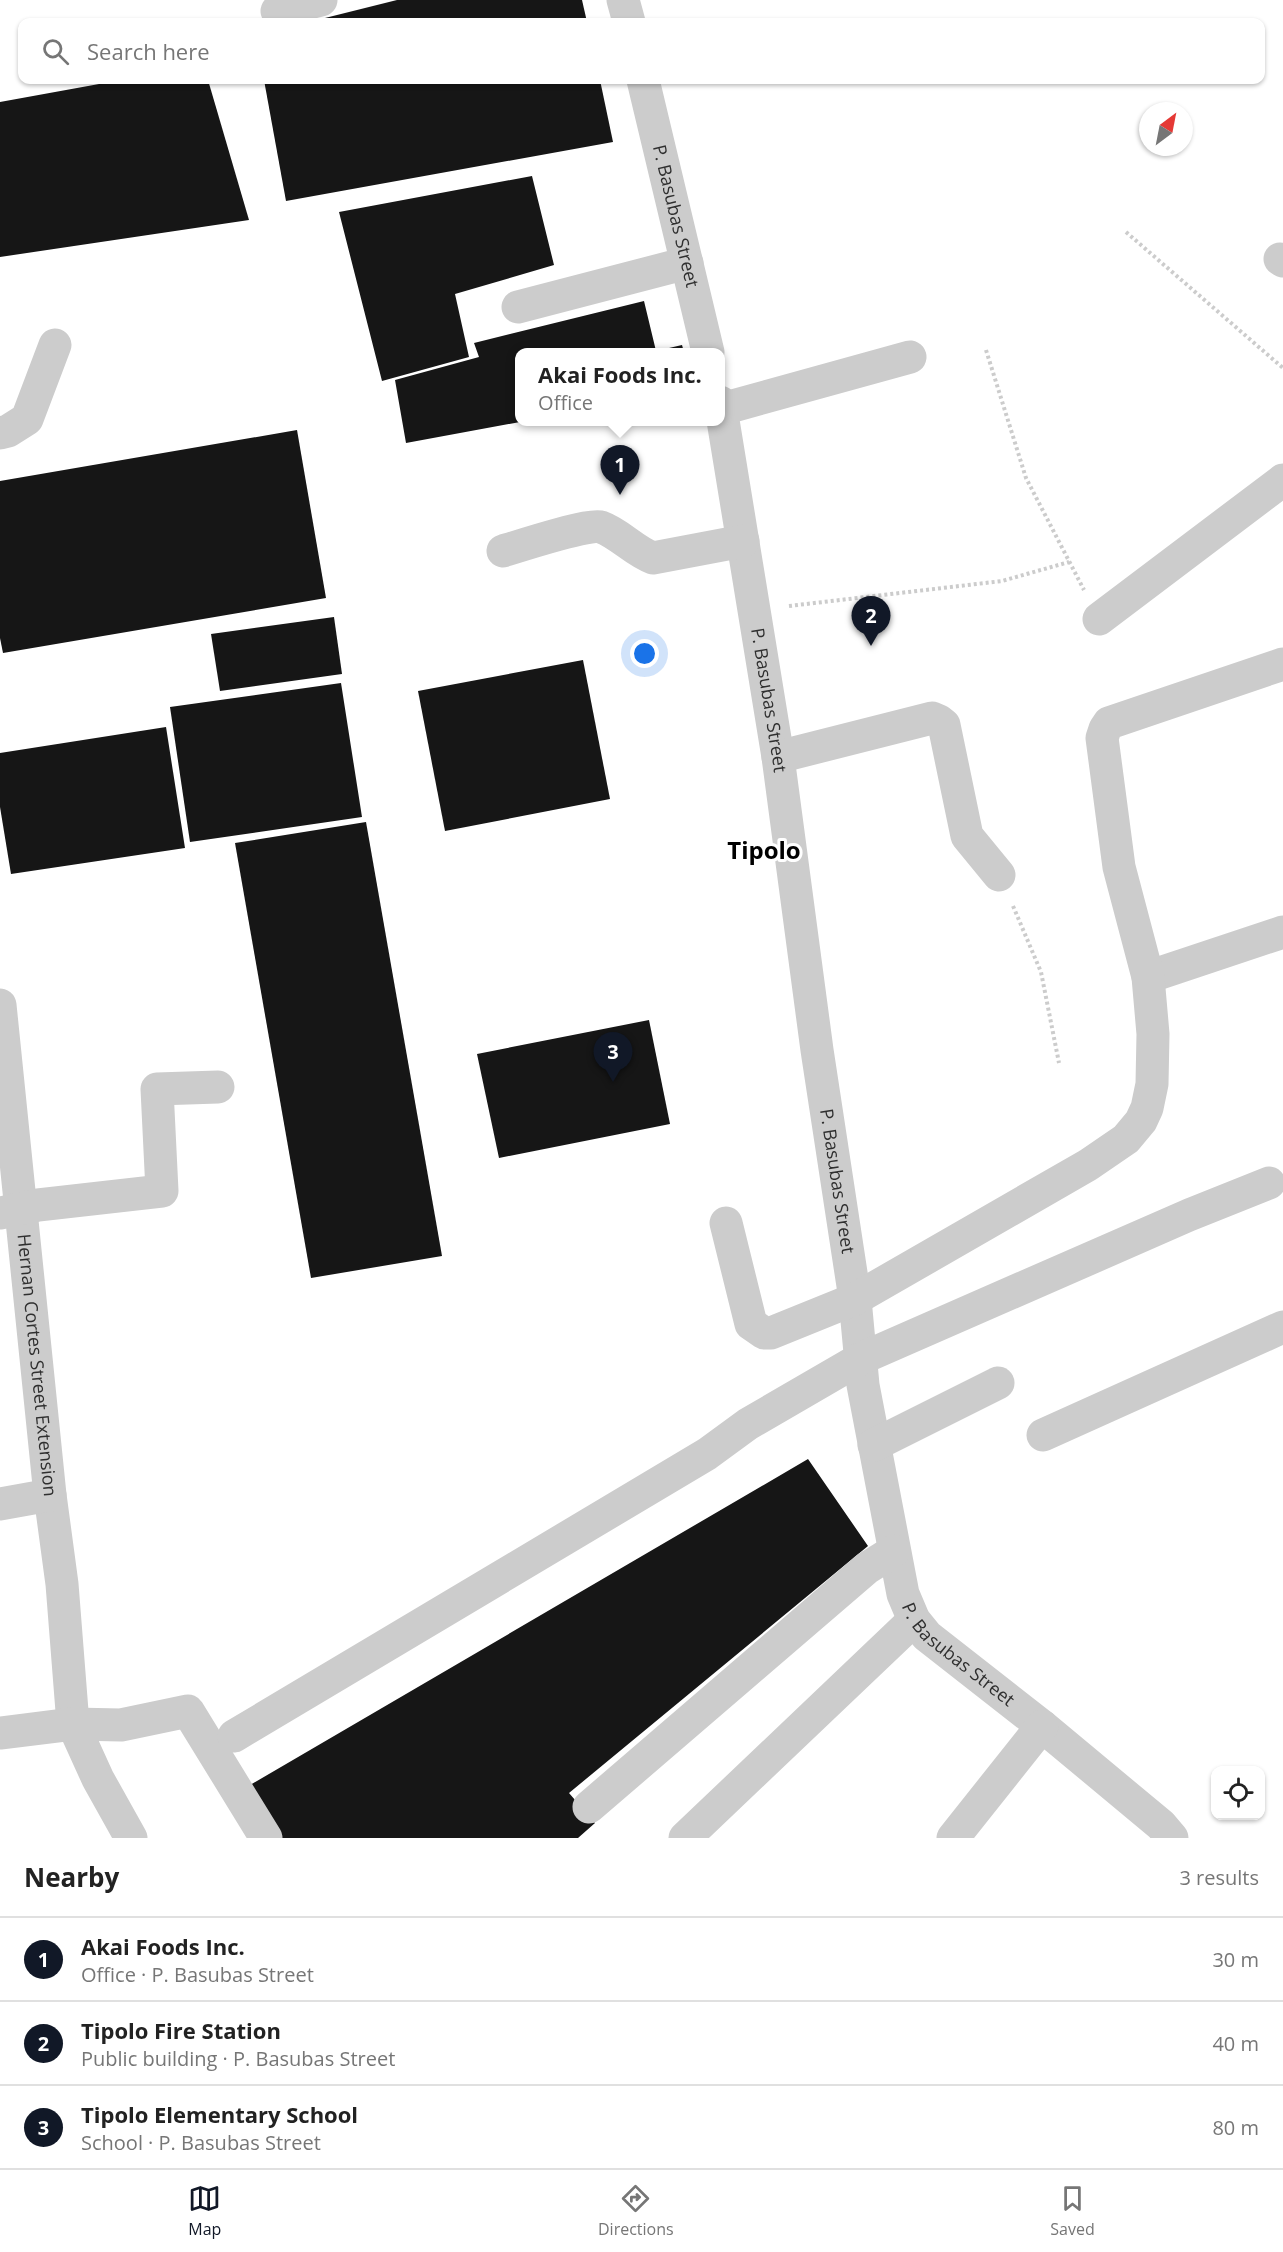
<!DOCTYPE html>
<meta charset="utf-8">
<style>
:root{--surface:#fff;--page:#f6f6f6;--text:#222;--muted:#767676;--line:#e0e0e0;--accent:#111827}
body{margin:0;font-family:"Open Sans",sans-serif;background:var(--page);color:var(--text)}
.controls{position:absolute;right:18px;bottom:18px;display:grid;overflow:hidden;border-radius:12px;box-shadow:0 2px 4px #0004}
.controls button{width:54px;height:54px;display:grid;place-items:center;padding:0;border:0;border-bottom:2px solid var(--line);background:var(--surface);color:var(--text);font:30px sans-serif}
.compass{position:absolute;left:1139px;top:102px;width:54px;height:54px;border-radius:50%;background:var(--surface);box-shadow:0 2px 4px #0004;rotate:32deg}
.you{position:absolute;left:645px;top:654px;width:21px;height:21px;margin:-15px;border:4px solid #fff;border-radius:50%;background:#1a73e8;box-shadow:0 0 0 9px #1a73e833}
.badge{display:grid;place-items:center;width:39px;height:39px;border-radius:50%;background:var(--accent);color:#fff;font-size:20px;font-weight:700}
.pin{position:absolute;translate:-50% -50px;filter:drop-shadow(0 2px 3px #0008)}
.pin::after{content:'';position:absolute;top:32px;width:21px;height:18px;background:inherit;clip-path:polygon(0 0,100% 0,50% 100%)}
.popup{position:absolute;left:515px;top:348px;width:210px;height:78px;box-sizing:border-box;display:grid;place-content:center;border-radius:12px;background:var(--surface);filter:drop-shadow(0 2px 4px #0005);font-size:20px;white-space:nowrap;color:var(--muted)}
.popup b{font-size:22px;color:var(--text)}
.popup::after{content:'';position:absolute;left:50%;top:100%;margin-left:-12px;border:12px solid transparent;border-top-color:var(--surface)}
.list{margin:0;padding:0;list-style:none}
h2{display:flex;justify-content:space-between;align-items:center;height:78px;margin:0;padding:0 24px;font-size:26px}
h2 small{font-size:20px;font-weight:400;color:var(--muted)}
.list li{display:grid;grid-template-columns:39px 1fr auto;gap:18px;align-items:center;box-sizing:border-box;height:84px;padding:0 24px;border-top:2px solid var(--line)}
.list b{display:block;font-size:22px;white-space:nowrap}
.list p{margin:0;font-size:20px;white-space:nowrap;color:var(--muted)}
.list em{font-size:20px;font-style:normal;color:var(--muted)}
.icon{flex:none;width:33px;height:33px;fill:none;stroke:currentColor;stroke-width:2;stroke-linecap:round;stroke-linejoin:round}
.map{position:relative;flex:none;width:1283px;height:1838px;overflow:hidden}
.search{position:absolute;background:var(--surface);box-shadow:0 2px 4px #0004;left:18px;right:18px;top:18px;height:66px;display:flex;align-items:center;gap:15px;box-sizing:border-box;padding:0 21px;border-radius:12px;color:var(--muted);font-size:22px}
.sheet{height:330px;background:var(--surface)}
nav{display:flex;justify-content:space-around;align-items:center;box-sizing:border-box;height:84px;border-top:2px solid var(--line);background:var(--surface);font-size:16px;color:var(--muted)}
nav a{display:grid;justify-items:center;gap:3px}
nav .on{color:var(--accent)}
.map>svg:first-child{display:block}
</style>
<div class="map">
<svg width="1283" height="1838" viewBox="0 0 1283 1838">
<rect width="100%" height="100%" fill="#fff"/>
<!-- building -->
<g fill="#161616">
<polygon points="397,0 582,0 587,22 309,22"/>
<polygon points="121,80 208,80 249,220 0,257 0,102"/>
<polygon points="264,80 600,80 613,142 286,201"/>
<polygon points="532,176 554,265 455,294 469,357 382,381 339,212"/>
<polygon points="644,301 656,351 682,345 684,352 520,352 520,422 406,443 395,380 479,357 474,343"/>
<polygon points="297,430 326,598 3,653 0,638 0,481"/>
<polygon points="334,617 342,674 220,691 211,634"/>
<polygon points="583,660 610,799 445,831 418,691"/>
<polygon points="341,683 362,817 190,842 170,707"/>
<polygon points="166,727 185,848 11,874 0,807 0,753"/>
<polygon points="366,822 442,1256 311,1278 235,843"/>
<polygon points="649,1020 670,1124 499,1158 477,1054"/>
<polygon points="808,1459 868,1546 569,1793 595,1823 578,1838 278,1838 245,1788"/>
</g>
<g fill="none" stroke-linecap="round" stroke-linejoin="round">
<!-- path -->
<g stroke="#ccc" stroke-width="4" stroke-dasharray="3 3" stroke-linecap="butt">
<polyline points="1126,232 1283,368"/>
<polyline points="986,350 1026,478 1084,590"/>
<polyline points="789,606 1002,581 1069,562"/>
<polyline points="1013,906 1041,972 1059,1063"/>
</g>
<!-- minor -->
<g stroke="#ccc" stroke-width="33">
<polyline points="623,0 629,22"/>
<polyline points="277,11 321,0"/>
<path id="s1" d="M643,80L708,352"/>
<polyline points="1280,259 1283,261"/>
<polyline points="518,307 687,263"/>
<path id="s2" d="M720,402L778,757L817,1050L855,1299L863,1385L903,1594L914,1620L927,1636L1042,1726L1161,1825L1172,1838"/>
<polyline points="722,409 910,357"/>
<polyline points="0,433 8,431 27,419 55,345"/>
<path d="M503,551C519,546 590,523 601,527C620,534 634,551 653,558L743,541"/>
<polyline points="1099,619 1283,480"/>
<polyline points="778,757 932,718 939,721 944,725 967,836 999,875"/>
<polyline points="1148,977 1283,932"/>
<path id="s3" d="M0,1005L50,1495L62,1584L73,1724L98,1779L131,1838"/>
<polyline points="0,1213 38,1205 162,1191 157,1089 218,1087"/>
<polyline points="726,1223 751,1324 764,1333 771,1333 855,1299 1088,1165 1126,1139 1141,1121 1147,1108 1152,1084 1153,1034 1148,977 1119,867 1102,738 1105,729 1109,723 1283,664"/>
<polyline points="1043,1435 1283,1327"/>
<polyline points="874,1445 998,1383"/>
<polyline points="0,1504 50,1495"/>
<polyline points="0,1733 73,1724 121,1725 188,1711 266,1838"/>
<polyline points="234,1736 707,1454 748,1424 860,1359 1189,1215 1269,1183"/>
<polyline points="589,1807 867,1568 894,1551"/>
<polyline points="685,1838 914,1620"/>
<polyline points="953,1838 1042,1726"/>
</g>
</g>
<g text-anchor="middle" stroke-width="6" stroke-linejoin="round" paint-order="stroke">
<!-- street labels -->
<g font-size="18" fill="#2f2f2f" stroke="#fff">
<text dy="6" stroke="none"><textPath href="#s1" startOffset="140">P. Basubas Street</textPath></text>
<text dy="6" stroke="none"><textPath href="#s2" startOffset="302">P. Basubas Street</textPath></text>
<text dy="6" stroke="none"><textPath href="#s2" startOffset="788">P. Basubas Street</textPath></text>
<text dy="6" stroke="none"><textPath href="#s3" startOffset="362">Hernan Cortes Street Extension</textPath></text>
<text dy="6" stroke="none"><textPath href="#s2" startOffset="1290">P. Basubas Street</textPath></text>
</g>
<!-- district labels -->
<g font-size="24" font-weight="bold" fill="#000" stroke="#fff">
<text x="764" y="859">Tipolo</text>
</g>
</g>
</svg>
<div class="controls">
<button><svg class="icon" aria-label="locate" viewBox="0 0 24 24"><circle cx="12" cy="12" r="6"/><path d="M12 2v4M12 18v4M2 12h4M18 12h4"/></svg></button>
</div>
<svg class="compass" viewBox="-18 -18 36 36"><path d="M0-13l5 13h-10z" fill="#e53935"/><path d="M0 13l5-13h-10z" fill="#767676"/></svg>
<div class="you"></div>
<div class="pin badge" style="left:620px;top:495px">1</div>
<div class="popup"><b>Akai Foods Inc.</b>Office</div>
<div class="pin badge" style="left:871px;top:646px">2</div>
<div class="pin badge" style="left:613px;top:1082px">3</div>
<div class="search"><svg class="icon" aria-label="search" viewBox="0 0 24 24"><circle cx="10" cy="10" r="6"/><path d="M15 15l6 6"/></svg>Search here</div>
</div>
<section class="sheet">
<h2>Nearby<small>3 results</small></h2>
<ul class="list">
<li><span class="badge">1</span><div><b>Akai Foods Inc.</b><p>Office · P. Basubas Street</p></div><em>30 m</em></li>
<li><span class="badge">2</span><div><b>Tipolo Fire Station</b><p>Public building · P. Basubas Street</p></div><em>40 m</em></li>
<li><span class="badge">3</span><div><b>Tipolo Elementary School</b><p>School · P. Basubas Street</p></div><em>80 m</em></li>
</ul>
</section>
<nav>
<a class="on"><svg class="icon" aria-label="map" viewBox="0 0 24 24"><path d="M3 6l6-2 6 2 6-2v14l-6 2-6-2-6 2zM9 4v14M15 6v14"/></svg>Map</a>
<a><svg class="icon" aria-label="directions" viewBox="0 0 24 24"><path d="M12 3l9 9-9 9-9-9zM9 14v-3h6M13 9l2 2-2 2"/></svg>Directions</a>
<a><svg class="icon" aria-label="saved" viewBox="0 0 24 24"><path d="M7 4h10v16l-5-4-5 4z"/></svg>Saved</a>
</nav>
